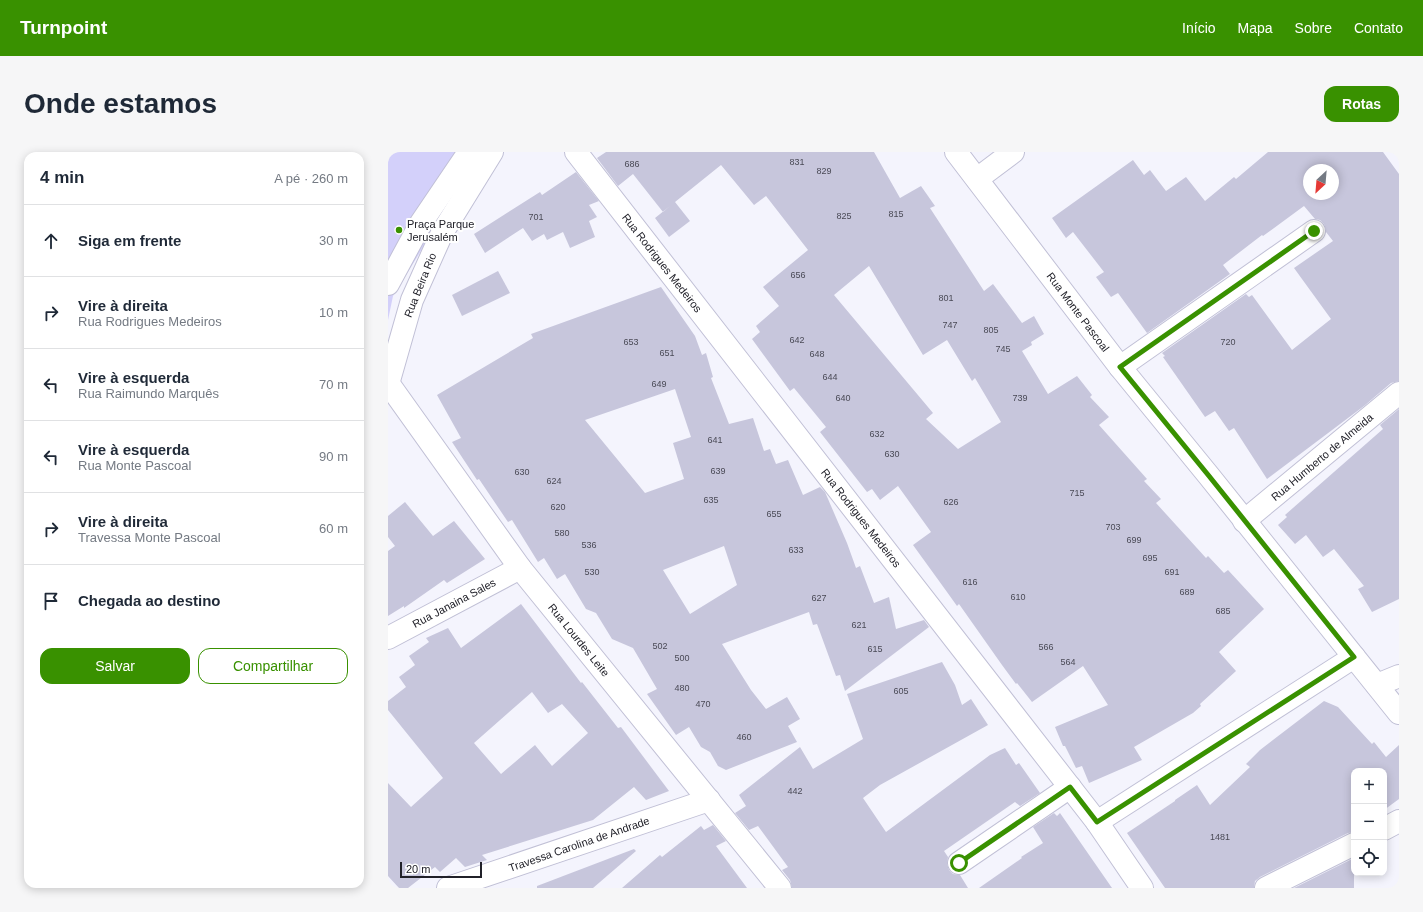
<!DOCTYPE html>
<html lang="pt">
<meta charset="utf-8">
<style>
:root{--surface:#fff;--page:#f6f6f7;--text:#1f2937;--muted:#747a83;--line:#e0e1e3;--accent:#399100}
body{margin:0;font-family:Helvetica,sans-serif;background:var(--page);color:var(--text)}
.controls{position:absolute;right:12px;bottom:12px;display:grid;overflow:hidden;border-radius:8px;box-shadow:0 2px 10px #0003}
.controls button{width:36px;height:36px;display:grid;place-items:center;padding:0;border:0;border-bottom:1px solid var(--line);background:var(--surface);color:var(--text);font:20px sans-serif}
.compass{position:absolute;left:915px;top:12px;width:36px;height:36px;border-radius:50%;background:var(--surface);box-shadow:0 2px 10px #0003;rotate:206deg}
.scale{position:absolute;left:12px;bottom:10px;width:82px;box-sizing:border-box;padding-left:4px;border:2px solid #212129;border-top:0;font-size:11px;line-height:14px;white-space:nowrap;color:#212129;-webkit-text-stroke:3px #fff;paint-order:stroke}
.stop{position:absolute;width:12px;height:12px;margin:-9px;border:3px solid #399100;border-radius:50%;background:#fff}
.stop.end{background:#399100;border-color:#fff;box-shadow:0 1px 4px #0008}
.list{margin:0;padding:0;list-style:none}
h2{display:flex;justify-content:space-between;align-items:center;height:52px;margin:0;padding:0 16px;font-size:17px}
h2 small{font-size:13px;font-weight:400;color:var(--muted)}
.list li{display:grid;grid-template-columns:26px 1fr auto;gap:12px;align-items:center;box-sizing:border-box;height:72px;padding:0 16px;border-top:1px solid var(--line)}
.list b{display:block;font-size:15px;white-space:nowrap}
.list p{margin:0;font-size:13px;white-space:nowrap;color:var(--muted)}
.list em{font-size:13px;font-style:normal;color:var(--muted)}
.actions{display:flex;gap:8px;padding:12px 16px}
.actions a{flex:1;padding:9px 0;border:1px solid var(--accent);border-radius:12px;text-align:center;font-size:14px;color:var(--accent)}
.actions .main{background:var(--accent);color:#fff}
.icon{flex:none;width:22px;height:22px;fill:none;stroke:currentColor;stroke-width:2;stroke-linecap:round;stroke-linejoin:round}
.map{position:relative;flex:none;width:1011px;height:736px;overflow:hidden;border-radius:12px}
header{display:flex;align-items:center;gap:24px;box-sizing:border-box;height:56px;padding:0 20px;background:var(--accent);color:#fff}
header strong{font-size:19px}
nav{display:flex;gap:22px;margin-inline-start:auto;font-size:14px}
.intro{display:flex;align-items:center;justify-content:space-between;box-sizing:border-box;height:96px;padding:0 24px}
h1{margin:0;font-size:28px}
.button{padding:10px 18px;border-radius:12px;background:var(--accent);color:#fff;font-size:14px;font-weight:700}
main{display:flex;gap:24px;padding:0 24px}
aside{flex:1;background:var(--surface);border-radius:12px;box-shadow:0 2px 10px #0003}
.map>svg:first-child{display:block}
</style>
<header>
<strong>Turnpoint</strong>
<nav><a>Início</a><a>Mapa</a><a>Sobre</a><a>Contato</a></nav>
</header>
<div class="intro"><h1>Onde estamos</h1><a class="button">Rotas</a></div>
<main>
<aside>
<h2>4 min<small>A pé · 260 m</small></h2>
<ul class="list">
<li><svg class="icon" aria-label="ahead" viewBox="0 0 24 24"><path d="M12 20V5M6 11l6-6 6 6"/></svg><div><b>Siga em frente</b></div><em>30 m</em></li>
<li><svg class="icon" aria-label="right" viewBox="0 0 24 24"><path d="M7 20v-9h11M14 6l5 5-5 5"/></svg><div><b>Vire à direita</b><p>Rua Rodrigues Medeiros</p></div><em>10 m</em></li>
<li><svg class="icon" aria-label="left" viewBox="0 0 24 24"><path d="M17 20v-9H6M10 6l-5 5 5 5"/></svg><div><b>Vire à esquerda</b><p>Rua Raimundo Marquês</p></div><em>70 m</em></li>
<li><svg class="icon" aria-label="left" viewBox="0 0 24 24"><path d="M17 20v-9H6M10 6l-5 5 5 5"/></svg><div><b>Vire à esquerda</b><p>Rua Monte Pascoal</p></div><em>90 m</em></li>
<li><svg class="icon" aria-label="right" viewBox="0 0 24 24"><path d="M7 20v-9h11M14 6l5 5-5 5"/></svg><div><b>Vire à direita</b><p>Travessa Monte Pascoal</p></div><em>60 m</em></li>
<li><svg class="icon" aria-label="arrive" viewBox="0 0 24 24"><path d="M6 21V4h12l-3 4 3 4H6"/></svg><div><b>Chegada ao destino</b></div></li>
</ul>
<div class="actions"><a class="main">Salvar</a><a>Compartilhar</a></div>
</aside>
<div class="map">
<svg width="1011" height="736" viewBox="0 0 1011 736">
<rect width="100%" height="100%" fill="#f4f4fd"/>
<!-- green -->
<polygon fill="#d3d0fa" points="0,0 94,0 5,144 0,168"/>
<!-- building -->
<g fill="#c7c6dc" fill-rule="evenodd">
<path d="M218,0H486L512,46L533,34L547,54L542,56L596,139L605,132L634,171L646,164L656,182L643,190L644,193L634,199L660,242L689,224L704,243L702,245L721,265L711,273L759,327L756,329L773,347L768,351L818,406L820,404L836,421L840,418L876,457L831,500L848,519L812,552L813,554L805,561L746,595L754,608L701,631L694,614L688,616L677,594H675L667,575L720,553L695,514L644,550L629,531L628,532L614,513L571,452L569,454L559,440L525,393L543,380L510,334L492,348L484,337L479,340L432,280L438,275L406,236L402,239L364,187L372,180L368,174L391,154L375,135L420,98L378,44L366,53L333,13L287,50L302,69L281,85L267,66L282,54L275,60L245,22L230,34L209,6ZM481,114L535,203L559,188L584,229L587,226L613,270L570,297L538,267L545,261L446,143Z"/>
<path d="M880,0H995L1011,22V229L1003,231L976,254L879,327L846,276L841,279L827,259L817,265L775,205L777,204L774,201L858,142L861,145L864,143L904,198L943,167L906,116L945,89L938,80L936,72L932,68L927,67L916,54L875,84L874,83L835,113L842,122L759,181L730,141L723,145L708,125L716,120L685,80L678,86L664,66L745,8L756,23L762,18L778,39L798,25L817,49L846,25L848,27ZM921,18H945V42H921Z"/>
<polygon points="188,20 211,49 201,53 209,65 201,69 207,85 182,96 175,80 159,88 156,82 144,89 135,76 97,101 86,82 152,40 154,43"/>
<polygon points="110,119 122,141 74,164 64,143"/>
<path d="M273,135L307,184L314,203L318,201L325,225L323,226L341,272L365,266L376,299L382,297L388,312L400,308L415,343L432,335L437,340L459,391L468,416L472,414L486,451L501,445L508,477L536,468L541,475L457,539L452,523L448,524L429,472L425,473L421,460L334,492L363,538L378,557L399,545L412,567L400,574L409,590L338,618L330,614L322,600L313,595L301,575L288,583L259,542L269,537L245,496L224,487L208,461L198,457L177,422L169,427L156,406L150,410L124,368L120,370L91,327L89,328L64,290L73,286L49,243L145,186L143,182ZM287,237L303,285L285,291L296,327L257,341L197,268ZM336,394L349,433L302,462L275,418Z"/>
<polygon points="1011,257 1011,447 984,460 970,437 976,434 946,397 935,405 918,383 907,392 890,373 899,365 897,363 995,277 992,273"/>
<polygon points="17,350 45,384 66,369 97,407 59,431 56,428 16,456 16,454 0,464 0,399 7,394 0,385 0,364"/>
<path d="M133,452L193,531L194,530L230,576L233,575L281,639L258,648L246,635L205,668L94,703L99,708L77,715L68,706L52,720L47,715L20,736H11L0,724V631L23,655L55,626L0,558V549L18,535L11,525L27,513L21,504L41,490L38,486L60,476L73,496ZM144,540L160,561L174,552L200,581L164,614L147,593L113,622L86,591Z"/>
<polygon points="554,510 567,533 574,553 583,547 600,573 492,633 475,646 498,680 602,603 617,596 628,613 631,611 652,641 632,654 627,650 556,699 560,705 559,712 561,718 565,722 572,723 580,736 404,736 402,728 394,718 400,715 370,674 361,678 347,661 358,654 351,643 412,595 425,617 475,587 459,542"/>
<polygon points="936,549 950,555 984,592 986,590 998,605 1011,593 1011,647 996,658 996,619 966,619 966,680 960,681 872,725 867,729 866,736 777,736 739,681 787,649 787,648 809,633 822,653 862,615 858,612 872,598"/>
<polygon points="666,661 669,664 672,661 724,736 591,736 634,706 633,705 655,691 645,675"/>
<polygon points="325,673 338,689 328,694 359,736 234,736 272,703 274,705 313,674 316,678"/>
<polygon points="246,697 248,699 205,736 149,736 149,734"/>
<polygon points="966,706 966,736 906,736"/>
</g>
<g fill="none" stroke-linecap="round" stroke-linejoin="round">
<!-- street casing -->
<g stroke="#c1c0d6" stroke-width="24">
<g id="street">
<polyline points="188,0 709,670 754,736"/>
<polyline points="589,27 625,0"/>
<polyline points="0,132 33,71 81,0"/>
<polyline points="732,215 926,79"/>
<polyline points="0,231 132,416 392,736"/>
<polyline points="0,232 24,148 54,81 104,0"/>
<polyline points="856,369 1011,241"/>
<polyline points="0,486 132,416"/>
<polyline points="989,533 1011,524"/>
<polyline points="709,670 966,505"/>
<polyline points="996,677 1011,669"/>
<polyline points="571,711 682,635"/>
<polyline points="60,736 321,648"/>
<polyline points="878,736 966,692"/>
</g>
</g>
<!-- secondary casing -->
<g stroke="#c1c0d6" stroke-width="24">
<polyline id="secondary" points="568,0 732,215 821,324 1011,561"/>
</g>
<!-- street -->
<use href="#street" stroke="#fff" stroke-width="22"/>
<!-- secondary -->
<use href="#secondary" stroke="#fff" stroke-width="22"/>
</g>
<g fill="none" stroke-linecap="round" stroke-linejoin="round">
<!-- route -->
<polyline stroke="#399100" stroke-width="5" points="571,711 682,635 709,670 966,505 821,324 732,215 926,79"/>
</g>
<!-- markers -->
<circle fill="#399100" stroke="#fff" stroke-width="1.5" cx="11" cy="78" r="4"/>
<g text-anchor="middle" stroke-width="4" stroke-linejoin="round" paint-order="stroke">
<!-- number labels -->
<g font-size="9" fill="#4a4a56">
<text x="409" y="13">831</text>
<text x="244" y="15">686</text>
<text x="436" y="22">829</text>
<text x="508" y="65">815</text>
<text x="456" y="67">825</text>
<text x="148" y="68">701</text>
<text x="410" y="126">656</text>
<text x="558" y="149">801</text>
<text x="562" y="176">747</text>
<text x="603" y="181">805</text>
<text x="409" y="191">642</text>
<text x="243" y="193">653</text>
<text x="840" y="193">720</text>
<text x="615" y="200">745</text>
<text x="279" y="204">651</text>
<text x="429" y="205">648</text>
<text x="442" y="228">644</text>
<text x="271" y="235">649</text>
<text x="455" y="249">640</text>
<text x="632" y="249">739</text>
<text x="489" y="285">632</text>
<text x="327" y="291">641</text>
<text x="504" y="305">630</text>
<text x="330" y="322">639</text>
<text x="134" y="323">630</text>
<text x="166" y="332">624</text>
<text x="689" y="344">715</text>
<text x="323" y="351">635</text>
<text x="563" y="353">626</text>
<text x="170" y="358">620</text>
<text x="386" y="365">655</text>
<text x="725" y="378">703</text>
<text x="174" y="384">580</text>
<text x="746" y="391">699</text>
<text x="201" y="396">536</text>
<text x="408" y="401">633</text>
<text x="762" y="409">695</text>
<text x="204" y="423">530</text>
<text x="784" y="423">691</text>
<text x="582" y="433">616</text>
<text x="799" y="443">689</text>
<text x="630" y="448">610</text>
<text x="431" y="449">627</text>
<text x="835" y="462">685</text>
<text x="471" y="476">621</text>
<text x="272" y="497">502</text>
<text x="658" y="498">566</text>
<text x="487" y="500">615</text>
<text x="294" y="509">500</text>
<text x="680" y="513">564</text>
<text x="294" y="539">480</text>
<text x="513" y="542">605</text>
<text x="315" y="555">470</text>
<text x="356" y="588">460</text>
<text x="407" y="642">442</text>
<text x="832" y="688">1481</text>
</g>
<!-- poi labels -->
<g font-size="11" fill="#212129" stroke="#fff" text-anchor="start">
<text x="19" y="76">Praça Parque<tspan x="19" dy="13">Jerusalém</tspan></text>
</g>
<!-- street labels -->
<g font-size="11" fill="#212129" stroke="#fff">
<text transform="translate(274 111) rotate(52)" y="4">Rua Rodrigues Medeiros</text>
<text transform="translate(32 133) rotate(-68)" y="4">Rua Beira Rio</text>
<text transform="translate(690 160) rotate(53)" y="4">Rua Monte Pascoal</text>
<text transform="translate(934 305) rotate(-40)" y="4">Rua Humberto de Almeida</text>
<text transform="translate(473 366) rotate(52)" y="4">Rua Rodrigues Medeiros</text>
<text transform="translate(66 451) rotate(-28)" y="4">Rua Janaina Sales</text>
<text transform="translate(191 488) rotate(51)" y="4">Rua Lourdes Leite</text>
<text transform="translate(191 692) rotate(-19)" y="4">Travessa Carolina de Andrade</text>
</g>
</g>
</svg>
<div class="controls">
<button>+</button>
<button>−</button>
<button><svg class="icon" aria-label="locate" viewBox="0 0 24 24"><circle cx="12" cy="12" r="6"/><path d="M12 2v4M12 18v4M2 12h4M18 12h4"/></svg></button>
</div>
<svg class="compass" viewBox="-18 -18 36 36"><path d="M0-13l5 13h-10z" fill="#e53935"/><path d="M0 13l5-13h-10z" fill="#747a83"/></svg>
<div class="scale">20 m</div>
<div class="stop" style="left:571px;top:711px"></div>
<div class="stop end" style="left:926px;top:79px"></div>
</div>
</main>
